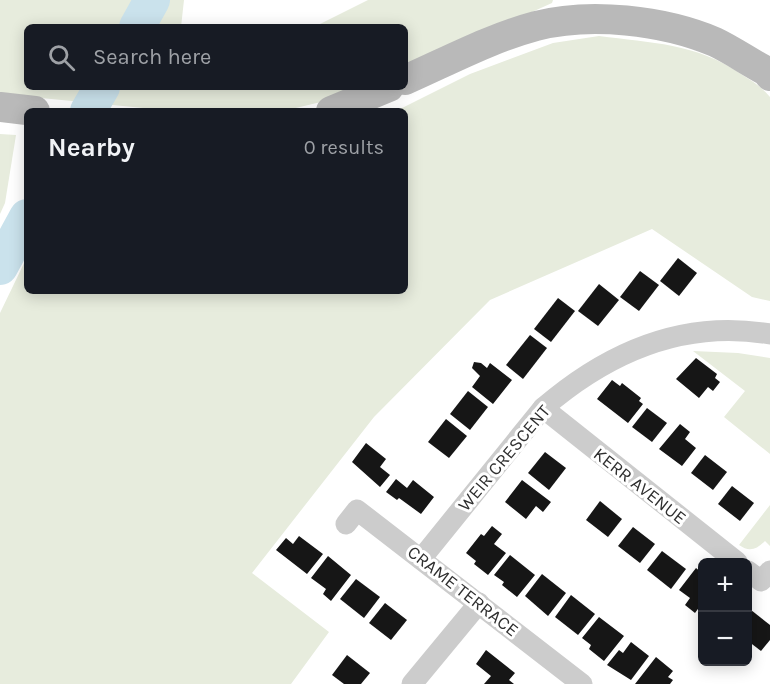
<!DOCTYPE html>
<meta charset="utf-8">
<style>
:root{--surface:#171b24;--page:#242831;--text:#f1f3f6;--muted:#9ea1a6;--line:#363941}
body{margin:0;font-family:Karla,sans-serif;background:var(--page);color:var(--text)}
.controls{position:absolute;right:18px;bottom:18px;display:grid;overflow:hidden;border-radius:9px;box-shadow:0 3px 15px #0003}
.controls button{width:54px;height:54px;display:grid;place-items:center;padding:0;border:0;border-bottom:2px solid var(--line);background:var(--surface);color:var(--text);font:30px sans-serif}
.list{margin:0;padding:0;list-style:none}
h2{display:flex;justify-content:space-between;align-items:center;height:78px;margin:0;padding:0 24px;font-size:26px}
h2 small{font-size:20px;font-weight:400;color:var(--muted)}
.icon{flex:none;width:33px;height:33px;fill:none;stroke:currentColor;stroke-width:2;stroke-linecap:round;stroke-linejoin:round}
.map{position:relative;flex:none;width:770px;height:684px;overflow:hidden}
.search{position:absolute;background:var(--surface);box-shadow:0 3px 15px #0003;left:24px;top:24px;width:384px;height:66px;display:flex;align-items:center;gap:15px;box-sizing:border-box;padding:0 21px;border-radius:9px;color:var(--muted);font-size:22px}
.panel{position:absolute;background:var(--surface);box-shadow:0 3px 15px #0003;left:24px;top:108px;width:384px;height:186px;border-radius:9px}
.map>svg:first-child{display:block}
</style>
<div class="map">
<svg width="770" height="684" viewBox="0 0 770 684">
<rect width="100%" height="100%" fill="#fff"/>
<!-- green -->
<g fill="#e7ecdd">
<polygon points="0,0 184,0 181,27 27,27 27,87 365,87 342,97 283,111 174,111 0,94"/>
<polygon points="368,0 553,0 552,3 405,69 405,27 314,27"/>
<path d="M599,36C651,43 696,43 741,74C752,81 762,87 770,97V301L752,297L652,229L490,300L374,417L252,573L329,632L291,684H0V313L27,257V291H405V111H396L470,74L553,43Z"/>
<polygon points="0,134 16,135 5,203 0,214"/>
<polygon points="693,351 738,353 770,358 770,454 724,417 745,391"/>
<path d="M770,505V546L765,541C756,550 749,552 739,545Z"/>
</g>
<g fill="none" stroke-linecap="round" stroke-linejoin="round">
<!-- river -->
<g stroke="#cae2ec" stroke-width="36">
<polyline points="137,27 152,0"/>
<polyline points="88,111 102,87"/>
<polyline points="0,267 27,217"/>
</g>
</g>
<!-- building -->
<g fill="#161616">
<polygon points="678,258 697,273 679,296 660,281"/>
<polygon points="640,271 659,285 639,311 620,297"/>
<polygon points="599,284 619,300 598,326 578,311"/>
<polygon points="558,298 575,311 551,342 534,329"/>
<polygon points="530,335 547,348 523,379 506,365"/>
<polygon points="696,358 717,374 715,378 720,382 713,391 708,387 699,398 676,379"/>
<polygon points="474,362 481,363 487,368 490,363 512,380 493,404 472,387 480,376 472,368"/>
<polygon points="612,380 620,386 622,383 641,398 639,401 643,404 628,423 597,399"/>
<polygon points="468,391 488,407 470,430 450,414"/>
<polygon points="647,408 667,423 652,442 632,427"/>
<polygon points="446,419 467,436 449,458 428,442"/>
<polygon points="680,424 690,432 685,439 696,448 682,466 659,449"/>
<polygon points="366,443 386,459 380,467 390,475 380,487 352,462"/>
<polygon points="545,452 566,468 549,490 528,473"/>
<polygon points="705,455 727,472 713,490 691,473"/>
<polygon points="396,479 407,488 413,480 434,497 421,514 399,498 397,500 386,492"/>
<polygon points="522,480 551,502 543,512 536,506 526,519 505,502"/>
<polygon points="732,486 754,503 740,521 718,504"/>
<polygon points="600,501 622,519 608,537 586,520"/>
<polygon points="492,526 502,534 494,544 506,553 488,575 474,564 476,561 466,553 481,534 484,536"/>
<polygon points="633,527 655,544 640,563 618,546"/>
<polygon points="299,536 323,554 307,574 276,550 286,538 293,544"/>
<polygon points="662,551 686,569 671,589 647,570"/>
<polygon points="510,555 535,575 517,597 502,585 504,582 494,575"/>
<polygon points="328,556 351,575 331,601 323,594 326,589 311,578"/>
<polygon points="696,568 702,573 702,608 700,606 695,613 685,605 690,598 679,590"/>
<polygon points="542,574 566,593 548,616 525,596"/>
<polygon points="356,579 380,597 364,618 340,599"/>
<polygon points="571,595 595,614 578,635 555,617"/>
<polygon points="385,603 407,620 391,640 369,623"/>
<polygon points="751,610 770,625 770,640 761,651 748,641 748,615"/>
<polygon points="599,617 624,636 604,661 589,649 591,645 582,638"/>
<polygon points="631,642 649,656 631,680 607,665 619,650 623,653"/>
<polygon points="486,650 515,673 509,680 514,684 484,684 491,676 476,664"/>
<polygon points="347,655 370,673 361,684 344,684 332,675"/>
<polygon points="656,657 673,671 668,677 673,680 670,684 635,684"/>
</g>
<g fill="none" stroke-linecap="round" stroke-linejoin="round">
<!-- street -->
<g stroke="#ccc" stroke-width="21">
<polyline points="543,408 737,562"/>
<polyline points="346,524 357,510 582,684"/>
<path d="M421,559L543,408C608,352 683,319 770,334"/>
<polyline points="748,571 761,581 770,571"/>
<polyline points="412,684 479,603"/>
</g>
<!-- secondary -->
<g stroke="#b9b9b9" stroke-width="30">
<path d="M405,80C448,61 491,38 536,26C590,12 663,20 715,42C732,50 749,62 766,71L770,76"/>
<polyline points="0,107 35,111"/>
<polyline points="331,111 389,87"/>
</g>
</g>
<g text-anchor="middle" stroke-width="6" stroke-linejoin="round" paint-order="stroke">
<!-- street labels -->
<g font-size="18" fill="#2f2f2f" stroke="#fff">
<text transform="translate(504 458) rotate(-50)" y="6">WEIR CRESCENT</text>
<text transform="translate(640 486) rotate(38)" y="6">KERR AVENUE</text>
<text transform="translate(463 591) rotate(38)" y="6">CRAME TERRACE</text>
</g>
</g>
</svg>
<div class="controls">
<button>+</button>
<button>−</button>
</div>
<div class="search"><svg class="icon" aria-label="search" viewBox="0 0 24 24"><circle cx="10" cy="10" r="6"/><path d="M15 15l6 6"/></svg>Search here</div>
<section class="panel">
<h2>Nearby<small>0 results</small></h2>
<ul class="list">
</ul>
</section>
</div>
